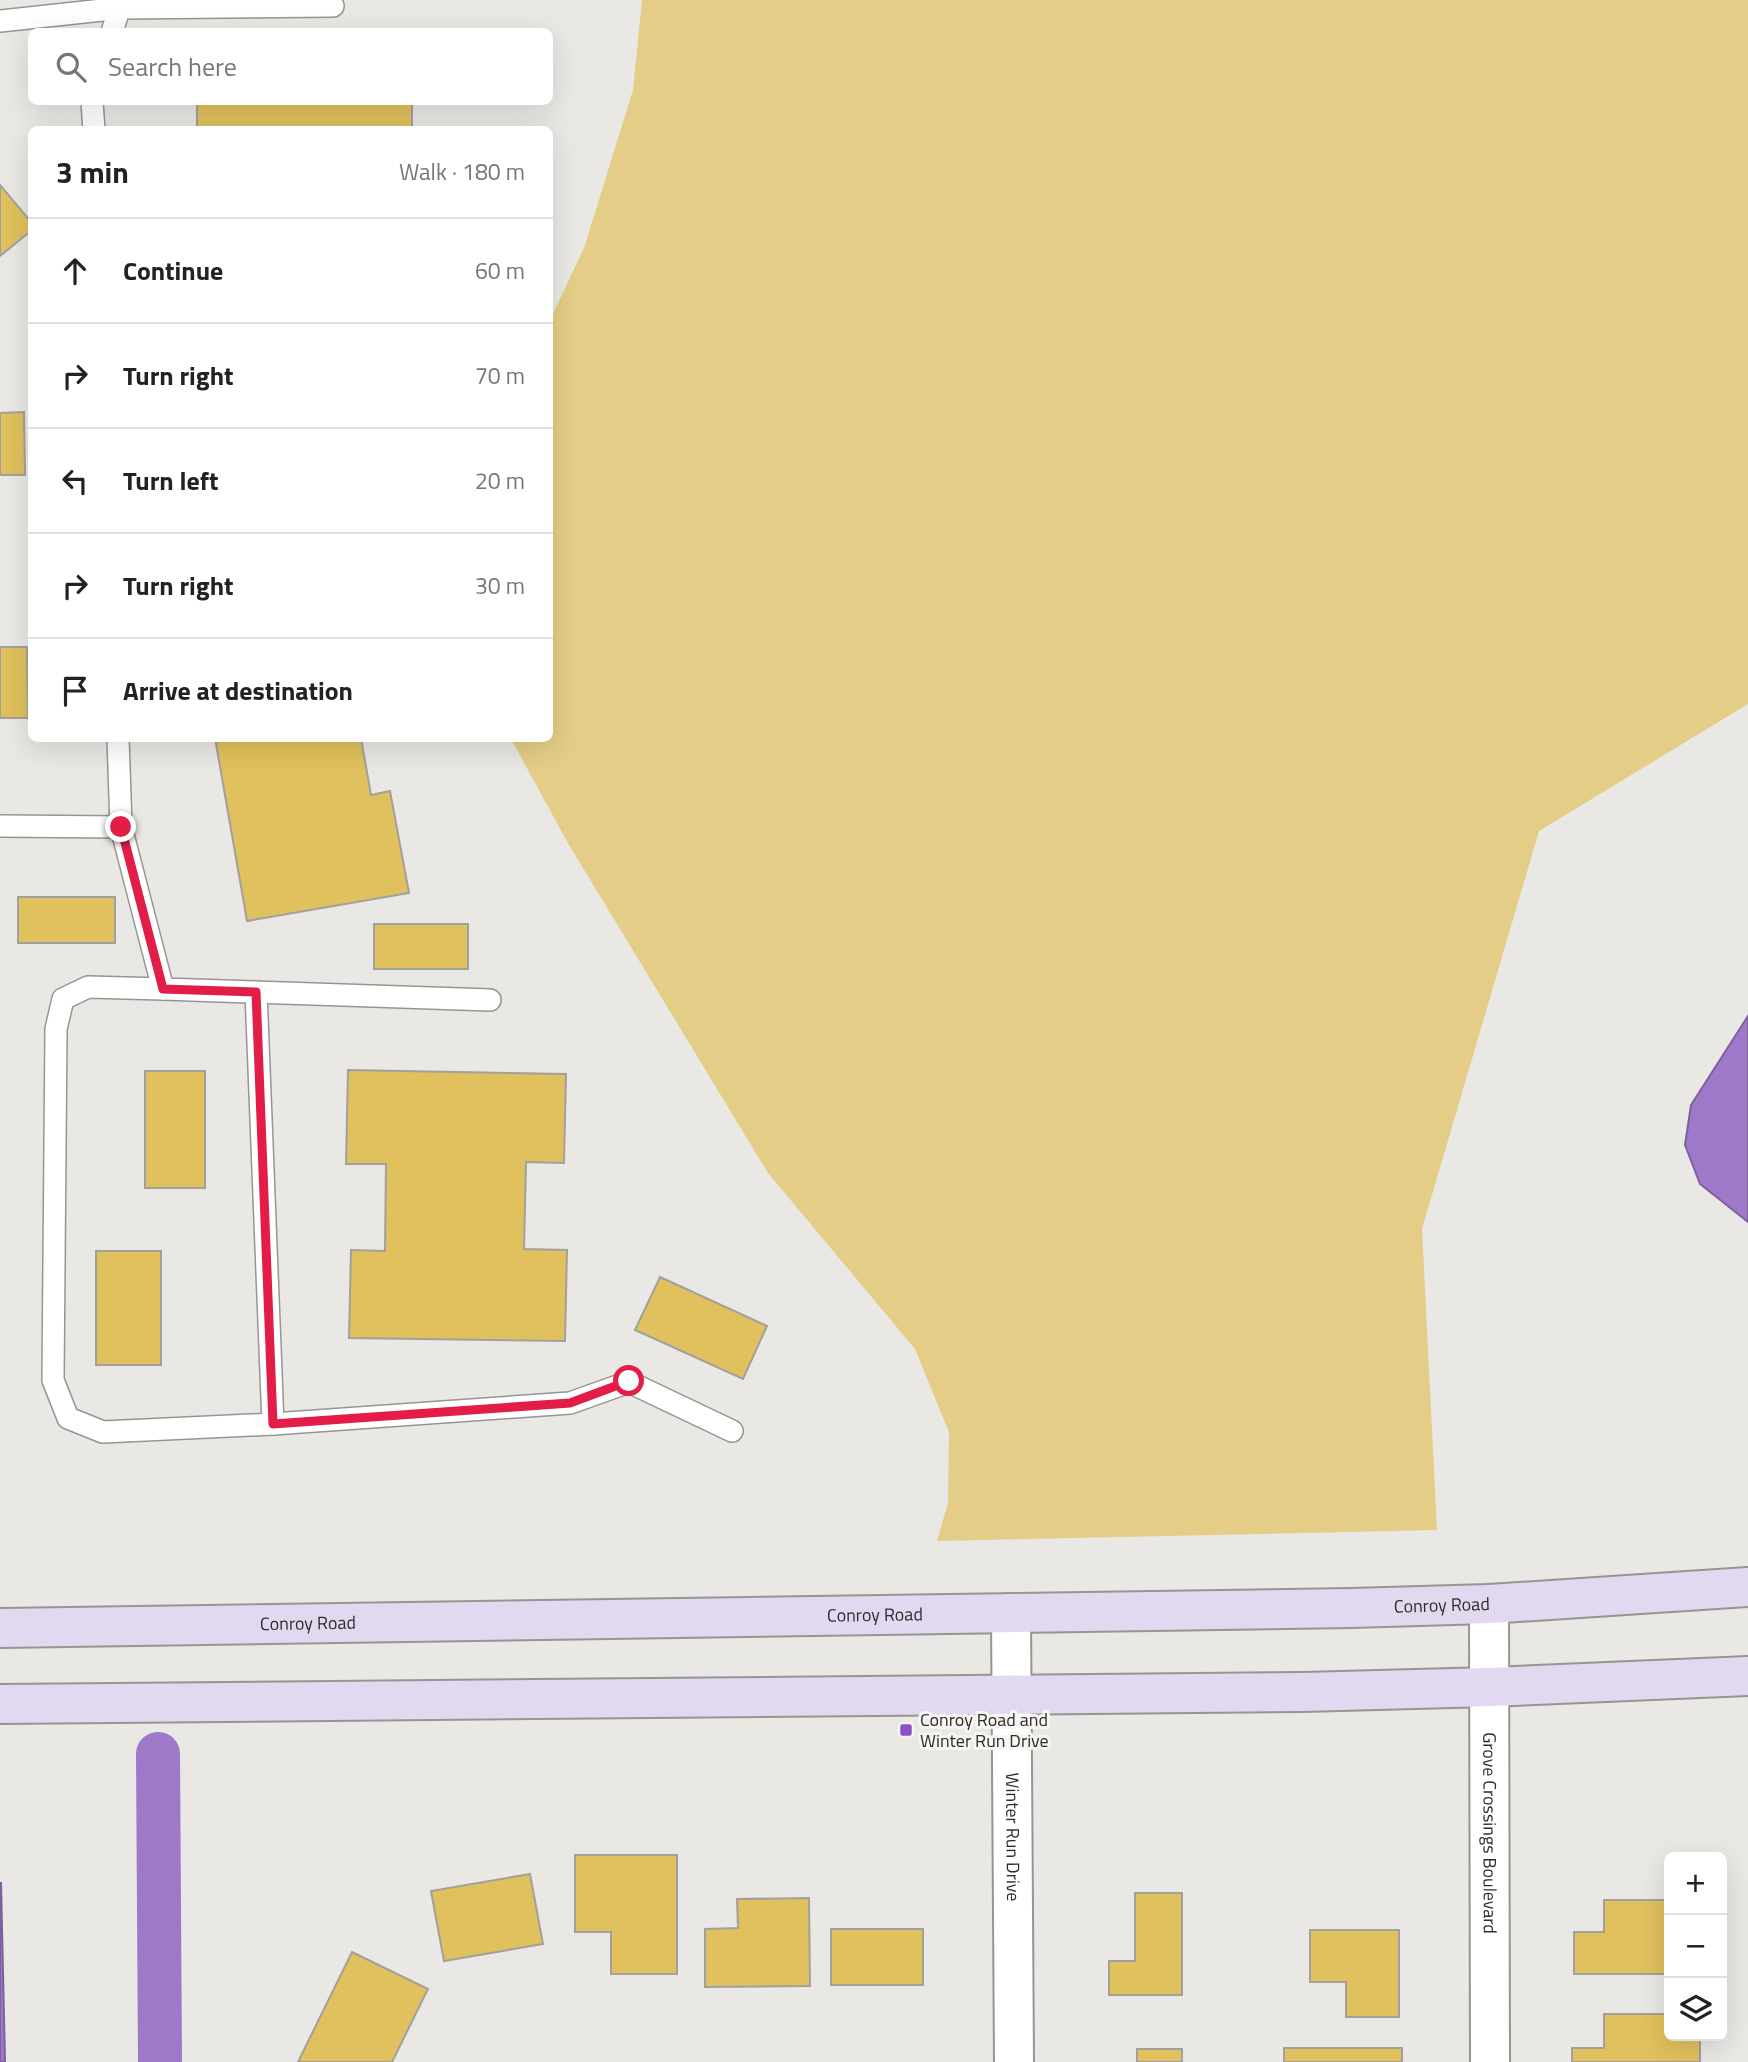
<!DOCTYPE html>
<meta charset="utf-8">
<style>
:root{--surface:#fff;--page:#f6f6f6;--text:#222;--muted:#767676;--line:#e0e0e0}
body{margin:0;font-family:"Titillium Web",sans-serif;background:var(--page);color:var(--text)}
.controls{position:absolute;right:21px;bottom:21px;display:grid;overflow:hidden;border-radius:10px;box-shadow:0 7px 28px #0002}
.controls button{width:63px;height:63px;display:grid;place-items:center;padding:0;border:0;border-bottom:2px solid var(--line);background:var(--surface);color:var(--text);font:35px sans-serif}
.stop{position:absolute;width:21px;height:21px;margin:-16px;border:5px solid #e11d48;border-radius:50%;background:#fff}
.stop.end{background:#e11d48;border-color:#fff;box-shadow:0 2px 7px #0008}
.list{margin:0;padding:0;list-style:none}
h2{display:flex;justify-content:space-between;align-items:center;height:91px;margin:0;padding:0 28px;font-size:30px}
h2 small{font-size:23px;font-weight:400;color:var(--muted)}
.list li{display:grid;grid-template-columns:46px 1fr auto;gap:21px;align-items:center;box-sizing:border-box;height:105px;padding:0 28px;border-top:2px solid var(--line)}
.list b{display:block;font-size:26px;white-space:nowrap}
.list em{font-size:23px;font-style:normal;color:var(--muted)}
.icon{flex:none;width:38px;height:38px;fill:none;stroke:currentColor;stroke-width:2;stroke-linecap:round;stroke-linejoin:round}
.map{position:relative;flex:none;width:1748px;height:2062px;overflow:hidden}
.search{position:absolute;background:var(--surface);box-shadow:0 7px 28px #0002;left:28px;top:28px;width:525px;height:77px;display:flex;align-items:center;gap:18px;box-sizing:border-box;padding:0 24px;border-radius:10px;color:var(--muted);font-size:26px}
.panel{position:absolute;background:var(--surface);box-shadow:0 7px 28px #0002;left:28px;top:126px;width:525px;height:616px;border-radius:10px}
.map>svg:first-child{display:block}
</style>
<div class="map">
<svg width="1748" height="2062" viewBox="0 0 1748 2062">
<rect width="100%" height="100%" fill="#e9e8e4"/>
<!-- green -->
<polygon fill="#e4cd86" points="642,0 1748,0 1748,704 1539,831 1422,1229 1437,1530 937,1541 948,1503 949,1432 915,1349 768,1173 569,845 511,739 550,738 550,320 584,248 633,90"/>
<!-- water -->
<g fill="#9e78c9" stroke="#7c619a" stroke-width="2">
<polygon points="1748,1016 1748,1222 1700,1184 1685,1145 1691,1105"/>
<polygon points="0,1883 1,1883 5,2062 0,2062"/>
</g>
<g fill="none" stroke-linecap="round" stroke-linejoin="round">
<!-- canal -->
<polyline stroke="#9e78c9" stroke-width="44" points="158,1754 160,2062"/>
</g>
<!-- building -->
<g fill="#e1c15d" stroke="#a1a09c" stroke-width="2">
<rect x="197" y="102" width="215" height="28"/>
<polygon points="0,185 32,223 32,230 0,256"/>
<polygon points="24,412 25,475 0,475 0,413"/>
<polygon points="0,647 27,647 28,718 0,718"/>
<polygon points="215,738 361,738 371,795 390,791 409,893 247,921"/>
<rect x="18" y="897" width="97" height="46"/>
<rect x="374" y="924" width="94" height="45"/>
<polygon points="348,1070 566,1074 564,1163 526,1162 524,1249 567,1250 565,1341 349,1338 351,1250 385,1251 386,1164 346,1164"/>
<rect x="145" y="1071" width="60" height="117"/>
<rect x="96" y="1251" width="65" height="114"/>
<polygon points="660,1277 767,1326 743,1379 635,1330"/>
<polygon points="575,1855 677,1855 677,1974 611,1974 611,1932 575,1932"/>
<polygon points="530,1874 543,1944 444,1961 431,1891"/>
<polygon points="1135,1893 1182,1893 1182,1995 1109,1995 1109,1961 1135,1961"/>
<polygon points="809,1898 810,1986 705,1987 705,1929 738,1928 737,1899"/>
<polygon points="1604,1900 1669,1900 1669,1974 1574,1974 1574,1932 1604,1932"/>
<rect x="831" y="1929" width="92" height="56"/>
<polygon points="1310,1930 1399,1930 1399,2017 1346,2017 1346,1982 1310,1982"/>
<polygon points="352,1952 428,1989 392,2062 298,2062"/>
<polygon points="1604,2014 1669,2014 1669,2036 1700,2036 1700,2062 1572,2062 1572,2048 1604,2048"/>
<rect x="1284" y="2048" width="118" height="14"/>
<rect x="1137" y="2049" width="45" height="13"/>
</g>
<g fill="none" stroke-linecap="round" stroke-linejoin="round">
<!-- lane casing -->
<g stroke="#969591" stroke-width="24">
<g id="lane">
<polyline points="0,21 121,8 333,6"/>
<polyline points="112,32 122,0"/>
<polyline points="92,102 94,130"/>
<polyline points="118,738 121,827 163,989 490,1000"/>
<polyline points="0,826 121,827"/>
<polyline points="163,989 88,987 63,999 56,1029 53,1380 68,1418 103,1432 273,1424 570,1403 629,1382 732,1431"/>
<polyline points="256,992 273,1424"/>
</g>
</g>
<!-- street casing -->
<g stroke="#969591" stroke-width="42">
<g id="street">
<path id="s1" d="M1489,1604L1490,2062"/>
<path id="s2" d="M1011,1613L1014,2062"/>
</g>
</g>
<!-- secondary casing -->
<g stroke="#969591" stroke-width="42">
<g id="secondary">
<path id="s3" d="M0,1628L1351,1608L1489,1604L1748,1587"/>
<polyline points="0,1704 1303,1692 1490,1687 1748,1676"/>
</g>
</g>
<!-- lane -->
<use href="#lane" stroke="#fff" stroke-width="21"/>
<!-- street -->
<use href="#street" stroke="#fff" stroke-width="38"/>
<!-- secondary -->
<use href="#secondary" stroke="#e2d8ef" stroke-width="38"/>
</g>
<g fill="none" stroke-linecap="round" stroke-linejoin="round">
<!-- route -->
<polyline stroke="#e11d48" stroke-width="9" points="121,827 163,989 256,992 273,1424 570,1403 629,1381"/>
</g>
<!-- markers -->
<rect fill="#8d51c7" stroke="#f7f5f1" stroke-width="2.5" x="899" y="1723" width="14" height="14" rx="3.5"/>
<g text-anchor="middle" stroke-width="6" stroke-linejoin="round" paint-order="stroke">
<!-- street labels -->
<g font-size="18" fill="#2d2c2b" stroke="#f7f5f1">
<text dy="6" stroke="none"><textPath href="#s3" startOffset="1442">Conroy Road</textPath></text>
<text dy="6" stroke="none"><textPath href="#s3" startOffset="875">Conroy Road</textPath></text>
<text dy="6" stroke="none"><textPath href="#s3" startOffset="308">Conroy Road</textPath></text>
<text dy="6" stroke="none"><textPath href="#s1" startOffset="229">Grove Crossings Boulevard</textPath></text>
<text dy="6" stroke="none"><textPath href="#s2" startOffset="224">Winter Run Drive</textPath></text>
</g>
<!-- poi labels -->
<g font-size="18" fill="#2d2c2b" stroke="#f7f5f1" text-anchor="start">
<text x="920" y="1726">Conroy Road and<tspan x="920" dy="21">Winter Run Drive</tspan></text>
</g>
</g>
</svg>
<div class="controls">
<button>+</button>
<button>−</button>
<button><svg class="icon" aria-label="layers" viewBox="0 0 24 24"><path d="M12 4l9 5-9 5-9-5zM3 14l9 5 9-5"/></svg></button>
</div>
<div class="stop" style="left:629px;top:1381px"></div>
<div class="stop end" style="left:121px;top:827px"></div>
<div class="search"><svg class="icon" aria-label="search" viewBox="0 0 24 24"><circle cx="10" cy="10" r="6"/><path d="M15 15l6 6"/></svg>Search here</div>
<section class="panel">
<h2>3 min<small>Walk · 180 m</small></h2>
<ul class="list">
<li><svg class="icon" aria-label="ahead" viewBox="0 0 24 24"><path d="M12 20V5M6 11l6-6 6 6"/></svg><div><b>Continue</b></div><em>60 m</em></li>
<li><svg class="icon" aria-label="right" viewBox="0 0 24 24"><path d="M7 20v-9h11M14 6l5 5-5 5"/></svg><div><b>Turn right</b></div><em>70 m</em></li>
<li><svg class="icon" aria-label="left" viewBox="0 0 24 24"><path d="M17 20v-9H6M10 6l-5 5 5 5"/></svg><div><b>Turn left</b></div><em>20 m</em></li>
<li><svg class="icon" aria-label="right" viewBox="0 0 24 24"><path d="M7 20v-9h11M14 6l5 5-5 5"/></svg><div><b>Turn right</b></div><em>30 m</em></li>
<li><svg class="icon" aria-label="arrive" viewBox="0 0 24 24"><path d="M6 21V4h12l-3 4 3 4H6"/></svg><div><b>Arrive at destination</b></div></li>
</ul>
</section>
</div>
